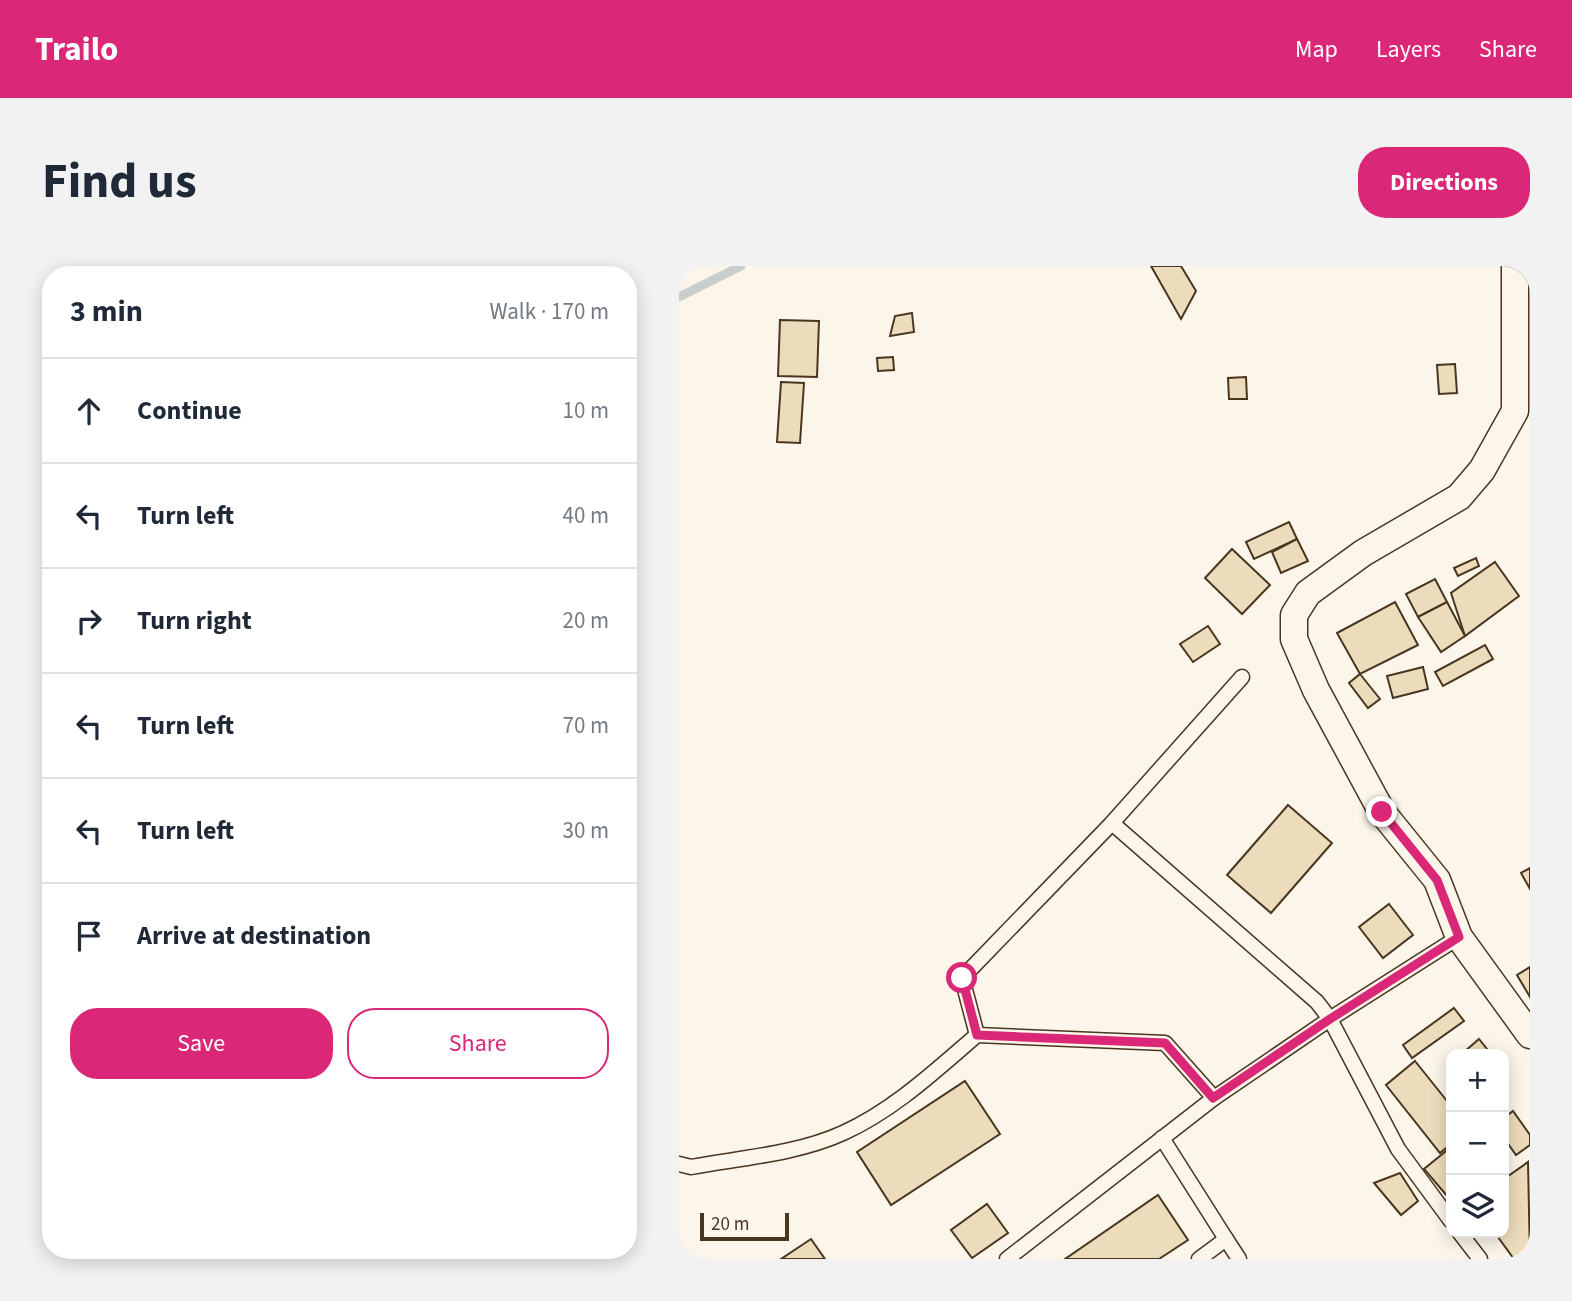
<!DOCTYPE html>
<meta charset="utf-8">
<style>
:root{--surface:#fff;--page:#f2f2f3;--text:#1f2937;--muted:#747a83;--line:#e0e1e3;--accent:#db2777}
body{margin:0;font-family:"Source Sans 3",sans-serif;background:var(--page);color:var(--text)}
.controls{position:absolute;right:21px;bottom:21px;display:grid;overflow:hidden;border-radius:14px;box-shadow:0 4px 18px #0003}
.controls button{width:63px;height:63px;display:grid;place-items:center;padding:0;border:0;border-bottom:2px solid var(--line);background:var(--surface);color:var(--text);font:35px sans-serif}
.scale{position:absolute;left:21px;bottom:18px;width:89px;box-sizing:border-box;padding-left:7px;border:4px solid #4a3520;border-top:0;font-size:19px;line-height:24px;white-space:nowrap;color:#4a3520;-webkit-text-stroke:5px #fbf6e9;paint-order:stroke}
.stop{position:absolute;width:21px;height:21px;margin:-16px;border:5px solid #db2777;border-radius:50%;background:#fff}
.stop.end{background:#db2777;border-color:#fff;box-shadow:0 2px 7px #0008}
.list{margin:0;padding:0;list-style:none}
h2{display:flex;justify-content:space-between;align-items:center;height:91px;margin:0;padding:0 28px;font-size:30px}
h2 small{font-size:23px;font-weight:400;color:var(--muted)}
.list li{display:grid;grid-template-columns:46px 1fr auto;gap:21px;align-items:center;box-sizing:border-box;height:105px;padding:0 28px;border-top:2px solid var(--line)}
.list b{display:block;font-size:26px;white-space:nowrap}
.list em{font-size:23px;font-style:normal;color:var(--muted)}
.actions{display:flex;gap:14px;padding:21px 28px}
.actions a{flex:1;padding:16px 0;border:2px solid var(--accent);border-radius:28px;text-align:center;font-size:24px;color:var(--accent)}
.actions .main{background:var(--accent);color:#fff}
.icon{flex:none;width:38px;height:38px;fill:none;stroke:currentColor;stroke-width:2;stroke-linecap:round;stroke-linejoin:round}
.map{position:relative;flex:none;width:851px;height:993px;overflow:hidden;border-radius:28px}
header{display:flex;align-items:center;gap:42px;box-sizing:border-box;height:98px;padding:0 35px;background:var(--accent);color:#fff}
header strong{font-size:33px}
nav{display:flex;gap:38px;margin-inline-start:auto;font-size:24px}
.intro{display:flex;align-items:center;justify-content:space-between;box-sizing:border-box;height:168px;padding:0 42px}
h1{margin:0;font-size:49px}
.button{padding:18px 32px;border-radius:28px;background:var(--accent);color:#fff;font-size:24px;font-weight:700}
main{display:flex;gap:42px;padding:0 42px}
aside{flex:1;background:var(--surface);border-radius:28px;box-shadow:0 4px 18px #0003}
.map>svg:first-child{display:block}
</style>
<header>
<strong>Trailo</strong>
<nav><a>Map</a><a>Layers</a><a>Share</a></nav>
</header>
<div class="intro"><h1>Find us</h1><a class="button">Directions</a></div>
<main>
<aside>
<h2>3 min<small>Walk · 170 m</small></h2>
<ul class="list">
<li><svg class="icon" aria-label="ahead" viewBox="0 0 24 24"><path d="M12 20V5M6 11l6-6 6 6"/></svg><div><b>Continue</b></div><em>10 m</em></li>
<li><svg class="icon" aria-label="left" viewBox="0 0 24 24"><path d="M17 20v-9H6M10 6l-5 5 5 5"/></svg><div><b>Turn left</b></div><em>40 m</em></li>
<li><svg class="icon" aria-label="right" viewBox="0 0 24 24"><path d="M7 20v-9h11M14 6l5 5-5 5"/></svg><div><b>Turn right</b></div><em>20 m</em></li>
<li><svg class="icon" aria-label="left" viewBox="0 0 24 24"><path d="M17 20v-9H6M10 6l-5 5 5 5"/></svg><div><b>Turn left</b></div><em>70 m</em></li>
<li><svg class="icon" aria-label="left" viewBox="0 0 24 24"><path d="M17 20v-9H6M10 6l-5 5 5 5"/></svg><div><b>Turn left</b></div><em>30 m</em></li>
<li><svg class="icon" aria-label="arrive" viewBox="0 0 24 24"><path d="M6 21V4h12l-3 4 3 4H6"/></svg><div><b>Arrive at destination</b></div></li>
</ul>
<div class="actions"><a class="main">Save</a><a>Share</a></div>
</aside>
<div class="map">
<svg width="851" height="993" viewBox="0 0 851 993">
<rect width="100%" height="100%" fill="#fbf6e9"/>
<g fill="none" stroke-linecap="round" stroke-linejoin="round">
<!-- stream -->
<polyline stroke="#c9cecd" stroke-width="9" points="0,31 62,0"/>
</g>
<!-- building -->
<g fill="#ecdcbc" stroke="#4a3520" stroke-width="2">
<polygon points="472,0 502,0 517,25 502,53"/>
<polygon points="233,47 235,66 211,70 216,50"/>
<polygon points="101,54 140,55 138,111 99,110"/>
<polygon points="214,91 215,104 199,105 198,92"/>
<polygon points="776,98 778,127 760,128 758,99"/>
<polygon points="567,111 568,133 550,133 549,112"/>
<polygon points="102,116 125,117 121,177 98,176"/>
<polygon points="610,256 618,273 575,293 567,276"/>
<polygon points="618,273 629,295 602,307 593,286"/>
<polygon points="553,283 591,319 563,348 526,312"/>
<polygon points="797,292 800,300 779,310 775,302"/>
<polygon points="816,296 840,330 786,370 772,327"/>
<polygon points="756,313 768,336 739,351 727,328"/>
<polygon points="716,336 739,379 681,408 658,367"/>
<polygon points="768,336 786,370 762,386 739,351"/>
<polygon points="529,360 541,378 514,396 501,378"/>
<polygon points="806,379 814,393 764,420 756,406"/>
<polygon points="744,401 749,423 714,432 708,410"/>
<polygon points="681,408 701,433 689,442 670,417"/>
<polygon points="609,539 653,577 592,647 548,609"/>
<polygon points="851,602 851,623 842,607"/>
<polygon points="710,638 734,669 704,692 680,661"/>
<polygon points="851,701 851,731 838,709"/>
<polygon points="775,742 785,755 733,792 724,779"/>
<polygon points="800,773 812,788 787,788 785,786"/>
<polygon points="736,795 772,840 772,878 761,887 707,819"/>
<polygon points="286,815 321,868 212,939 178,886"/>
<polygon points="834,845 851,869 851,879 837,889 825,872 825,852"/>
<polygon points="772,881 772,928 769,931 745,903"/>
<polygon points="849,896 851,993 835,993 816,967 825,967 825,913"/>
<polygon points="721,907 739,935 722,949 695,917"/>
<polygon points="479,929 509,974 480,993 386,993"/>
<polygon points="308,938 329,967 293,992 272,964"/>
<polygon points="132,973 146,993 102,993"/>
</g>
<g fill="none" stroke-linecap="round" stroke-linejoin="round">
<!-- lane casing -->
<g stroke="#4a3520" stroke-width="17">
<g id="lane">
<polyline points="433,557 638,736 651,753 719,883 772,955"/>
<polyline points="298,769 283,712 433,557 563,411"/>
<polyline points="483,872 547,973"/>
<path d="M0,898L12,901C61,892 118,888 164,867C215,844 257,804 298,769L486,777L535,832L651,753L780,671"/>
<polyline points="781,967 801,993"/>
<polyline points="328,993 535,832"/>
<polyline points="520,993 547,973 560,993"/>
</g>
</g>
<!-- street casing -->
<g stroke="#4a3520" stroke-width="29">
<polyline id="street" points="836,0 836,145 803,204 780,231 684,287 629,327 615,349 615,373 637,424 703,546 758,614 780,671 851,769"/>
</g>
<!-- lane -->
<use href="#lane" stroke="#fbf6e9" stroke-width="14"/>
<!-- street -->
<use href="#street" stroke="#fbf6e9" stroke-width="26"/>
</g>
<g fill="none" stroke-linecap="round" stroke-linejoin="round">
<!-- route -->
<polyline stroke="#db2777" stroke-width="9" points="283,712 298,769 486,777 534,832 651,753 780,671 758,614 703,546"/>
</g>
</svg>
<div class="controls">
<button>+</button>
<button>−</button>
<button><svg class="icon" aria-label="layers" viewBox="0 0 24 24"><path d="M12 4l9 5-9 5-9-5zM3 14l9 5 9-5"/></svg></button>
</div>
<div class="scale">20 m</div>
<div class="stop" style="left:283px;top:712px"></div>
<div class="stop end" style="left:703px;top:546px"></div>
</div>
</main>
